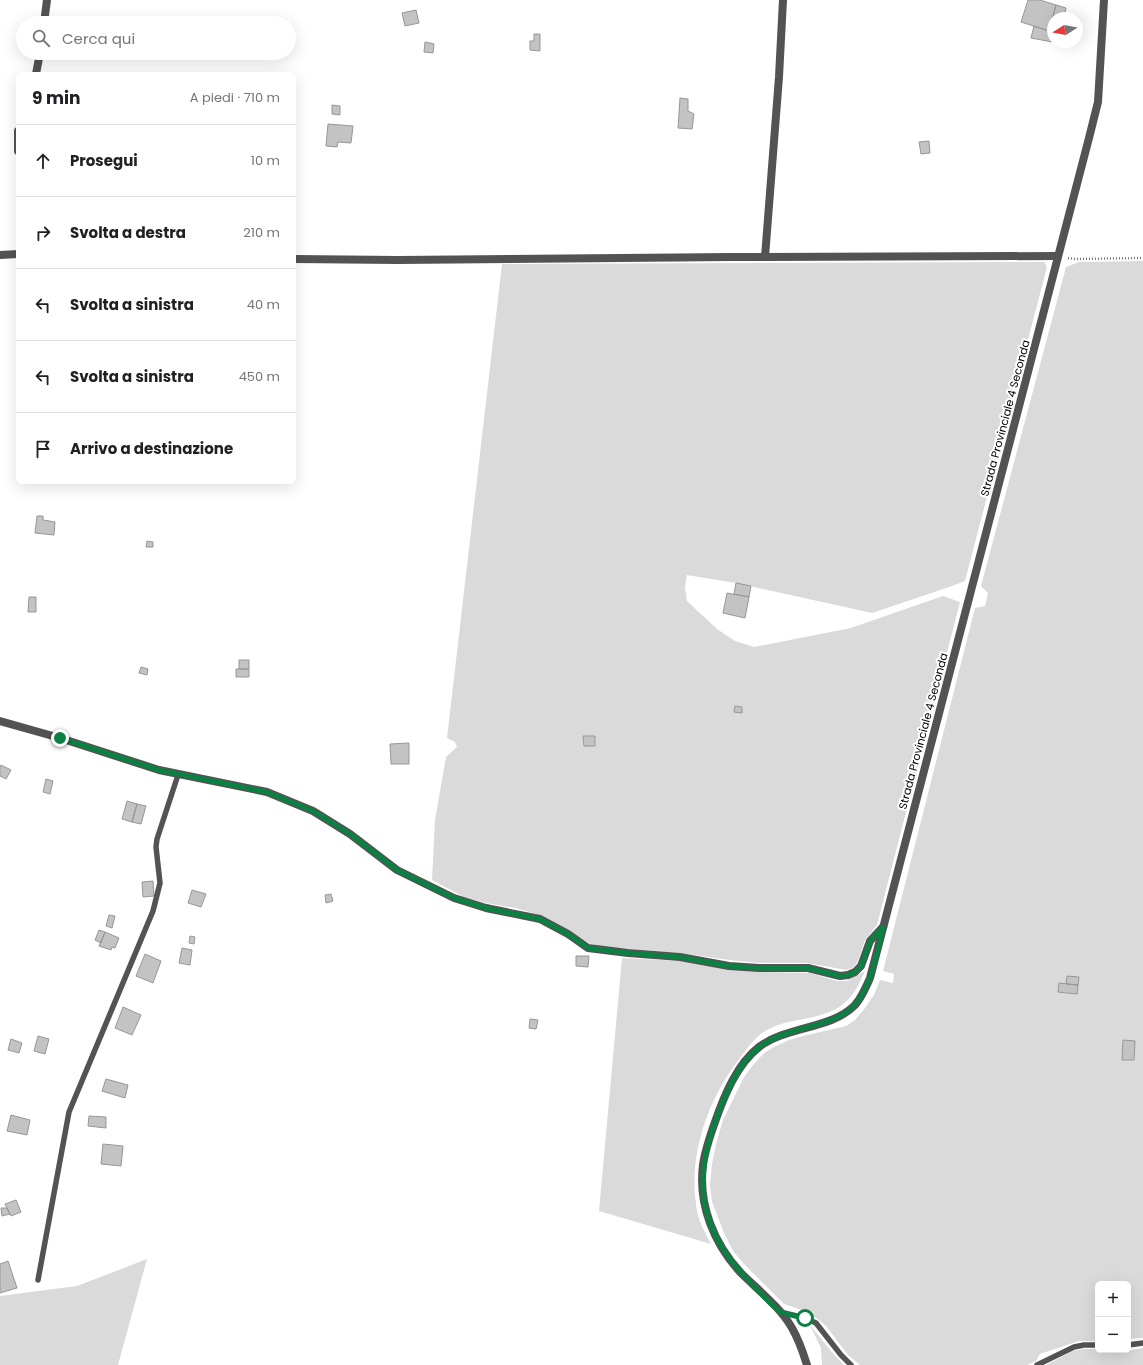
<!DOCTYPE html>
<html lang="it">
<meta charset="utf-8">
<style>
body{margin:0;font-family:Poppins,sans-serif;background:#f2f2f2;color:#202124}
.controls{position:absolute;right:12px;bottom:12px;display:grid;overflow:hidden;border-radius:6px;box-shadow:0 4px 16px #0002}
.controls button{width:36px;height:36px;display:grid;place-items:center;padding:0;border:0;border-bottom:1px solid #e0e0e0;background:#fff;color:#202124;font:20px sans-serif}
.compass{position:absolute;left:1047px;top:12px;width:36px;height:36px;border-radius:50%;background:#fff;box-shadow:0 4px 16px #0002;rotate:259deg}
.stop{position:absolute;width:12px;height:12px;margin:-9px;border:3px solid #0b8043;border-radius:50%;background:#fff}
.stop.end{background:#0b8043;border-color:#fff;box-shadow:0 1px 4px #0008}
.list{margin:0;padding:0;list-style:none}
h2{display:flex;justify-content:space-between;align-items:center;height:52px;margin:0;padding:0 16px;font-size:17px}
h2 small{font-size:13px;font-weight:400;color:#757577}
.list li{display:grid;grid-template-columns:26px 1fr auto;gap:12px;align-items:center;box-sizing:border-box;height:72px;padding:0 16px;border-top:1px solid #e0e0e0}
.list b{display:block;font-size:15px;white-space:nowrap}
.list em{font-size:13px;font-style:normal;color:#757577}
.icon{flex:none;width:22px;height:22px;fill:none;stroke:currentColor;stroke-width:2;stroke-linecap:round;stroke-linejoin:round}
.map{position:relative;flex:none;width:1143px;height:1365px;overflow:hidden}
.search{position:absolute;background:#fff;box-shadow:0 4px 16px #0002;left:16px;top:16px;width:280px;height:44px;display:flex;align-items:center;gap:10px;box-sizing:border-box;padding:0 14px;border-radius:22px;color:#757577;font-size:15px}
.panel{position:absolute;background:#fff;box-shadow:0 4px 16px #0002;left:16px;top:72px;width:280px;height:412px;border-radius:6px}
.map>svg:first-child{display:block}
</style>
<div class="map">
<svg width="1143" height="1365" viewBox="0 0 1143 1365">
<rect width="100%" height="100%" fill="#fff"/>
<path fill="#dadada" d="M1143,261V1338L1128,1339V1284H1098V1341H1079L1040,1354L1036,1361L1027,1365H860L848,1355L826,1326L810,1313L784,1304L744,1264L733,1251L724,1233L712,1202L710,1185L712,1164L716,1144L723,1120L744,1077L753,1065L764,1053L774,1047L789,1040L803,1036L846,1026L855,1020L865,1008L874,995L880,980L893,983L894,974L883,971L975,608L985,606L988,593L981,586L1066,267L1079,262Z
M1044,262L1047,267L965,581L952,586L872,613L736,583L687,575L685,587L687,601L717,629L735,641L754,647L851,628L943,596L960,602L877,925L865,940L857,963L852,968L846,970L807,963H759L729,960L680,953L606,947L591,944L540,915L515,908L486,903L464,897L432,880L435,820L446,757L457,747L455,742L447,738L502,264Z
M622,958L680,961L761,972L810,973L837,981H846L865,971C850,1007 836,1013 799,1020C788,1022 777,1024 767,1030C756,1036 748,1047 740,1058C710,1097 691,1146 695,1196C696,1201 696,1206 697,1211C699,1222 706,1234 711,1244L599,1211Z
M147,1259L118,1365H0V1296L77,1286Z
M810,1325L831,1351L844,1365H822L821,1348Z
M1143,1348V1365H1046L1073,1351L1084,1349H1093L1121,1352Z"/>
<path fill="#c3c3c3" stroke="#979797" d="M1028,0H1040L1056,5L1049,31L1021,22Z
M1056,5L1066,8L1064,18H1053V42H1059L1058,43L1031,38L1034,26L1049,31Z
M416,10L419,23L405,26L402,13Z
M534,34H540V51L530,50V41H534Z
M425,42L434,44L433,53L424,52Z
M680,98L688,99V111L694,114L692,129L678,128Z
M332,105L340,106V115L332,114Z
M328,124L353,126L351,143L338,142L337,147L326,146Z
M929,141L930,153L921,154L919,142Z
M37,516H43V520L55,522L54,535L35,533Z
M147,541L153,542V547H146Z
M736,583L751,586L749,597L734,594Z
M727,593L749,597L745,618L723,613Z
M29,597H36V612H28Z
M239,660H249V669H239Z
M141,667L148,669L147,675L139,673Z
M236,669H249V677H236Z
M735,706L742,707V713L734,712Z
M583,736H595V746H584Z
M409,743V764H391L390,744Z
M1,765L11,770L6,779L0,776V767Z
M46,779L53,781L50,794L43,792Z
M127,801L137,804L132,822L122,819Z
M137,804L146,806L141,824L132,822Z
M153,881L154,896L143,897L142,882Z
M192,890L206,894L201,907L188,903Z
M331,894L333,901L326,903L325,895Z
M109,915L115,916L112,928L106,926Z
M99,930L105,932L101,943L95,940Z
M105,932L119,938L115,948L112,947L111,950L99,946Z
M190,936L195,937L194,944L189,943Z
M182,948L192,950L190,965L179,963Z
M145,954L161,961L153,983L136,976Z
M576,956H589L588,967L576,966Z
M1067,976L1079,977L1078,985L1066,984Z
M1059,983L1078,985L1077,994L1058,992Z
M123,1007L141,1015L132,1035L115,1028Z
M530,1019L538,1020L536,1029L529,1028Z
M38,1036L49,1039L45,1054L34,1051Z
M11,1039L22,1043L19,1053L8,1050Z
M1123,1040L1135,1041L1134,1060H1122Z
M106,1079L128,1085L125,1098L102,1091Z
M11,1115L30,1120L27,1135L7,1131Z
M89,1116L106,1117V1128L88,1126Z
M103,1144L123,1146L121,1166L101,1164Z
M16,1200L21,1212L11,1216L5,1204Z
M1,1208H7L10,1214L2,1216Z
M8,1261L17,1288L0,1293V1264Z"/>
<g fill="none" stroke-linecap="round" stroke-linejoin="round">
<path stroke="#757575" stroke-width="2.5" stroke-dasharray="1 2" stroke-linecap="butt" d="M1068,258L1075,259L1143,258"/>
<path stroke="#535353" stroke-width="5.5" d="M38,1280L69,1112L153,911L160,883L156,847L157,839L178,775
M780,1312L805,1318L816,1323L841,1355L851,1365
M1128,1345L1143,1343
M1037,1365L1074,1347L1084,1345H1098"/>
<path stroke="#535353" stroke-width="8" d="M44,23L47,0
M36,74L40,53
M18,131V151
M0,255L18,254
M765,257L779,77L783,0
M294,259L398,260L732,257L1058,256
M0,721L60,738L159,770L267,792L313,811L350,834L397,870L454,898L486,908L540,919L568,934L588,948L628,953L680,957L729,966L759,968H808L840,976L848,975L855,972L861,966L870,941L883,927"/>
<path stroke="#535353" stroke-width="8" d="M807,1365C803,1352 799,1340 792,1328C780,1307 758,1290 741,1273C714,1244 698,1205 703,1165C705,1150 710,1136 715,1122C724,1096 737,1064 759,1047C787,1026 832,1029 855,1005C862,997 866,987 870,978L1089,138L1098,102L1104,0"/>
</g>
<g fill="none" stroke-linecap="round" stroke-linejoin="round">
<path stroke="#0b8043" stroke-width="5" d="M60,738L159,770L267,792L313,811L350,834L397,870L454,898L486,908L540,919L568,934L588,948L628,953L680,957L729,966L759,968H808L840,976L848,975L855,972L861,966L870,941L883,927C877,952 873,982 856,1003C836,1029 785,1025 758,1048C740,1062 730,1085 721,1106C692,1177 695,1227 751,1283C757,1289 774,1309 781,1312C789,1315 797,1316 805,1318"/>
</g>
<g text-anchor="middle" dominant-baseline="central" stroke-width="4" stroke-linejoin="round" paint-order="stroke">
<g font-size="11" fill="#000" stroke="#fff">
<text transform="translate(1005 418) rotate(-75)">Strada Provinciale 4 Seconda</text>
<text transform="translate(923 731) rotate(-75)">Strada Provinciale 4 Seconda</text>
</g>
</g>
</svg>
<div class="controls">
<button>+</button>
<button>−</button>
</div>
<svg class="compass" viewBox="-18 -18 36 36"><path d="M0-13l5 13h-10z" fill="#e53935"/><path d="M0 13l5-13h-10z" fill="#757577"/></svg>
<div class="stop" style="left:805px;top:1318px"></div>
<div class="stop end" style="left:60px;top:738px"></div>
<div class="search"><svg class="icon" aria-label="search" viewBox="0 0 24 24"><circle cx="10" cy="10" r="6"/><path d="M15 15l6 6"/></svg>Cerca qui</div>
<section class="panel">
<h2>9 min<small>A piedi · 710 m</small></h2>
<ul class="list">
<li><svg class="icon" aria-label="ahead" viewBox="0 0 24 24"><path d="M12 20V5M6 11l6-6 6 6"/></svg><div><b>Prosegui</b></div><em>10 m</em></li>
<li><svg class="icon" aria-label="right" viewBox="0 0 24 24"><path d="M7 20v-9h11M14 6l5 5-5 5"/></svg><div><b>Svolta a destra</b></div><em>210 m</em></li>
<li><svg class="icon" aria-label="left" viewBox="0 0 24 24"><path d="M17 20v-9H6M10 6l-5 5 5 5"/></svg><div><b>Svolta a sinistra</b></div><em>40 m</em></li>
<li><svg class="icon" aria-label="left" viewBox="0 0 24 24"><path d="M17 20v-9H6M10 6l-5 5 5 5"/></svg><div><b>Svolta a sinistra</b></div><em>450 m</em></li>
<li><svg class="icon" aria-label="arrive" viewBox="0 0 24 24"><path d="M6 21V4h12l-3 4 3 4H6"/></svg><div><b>Arrivo a destinazione</b></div></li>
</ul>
</section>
</div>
